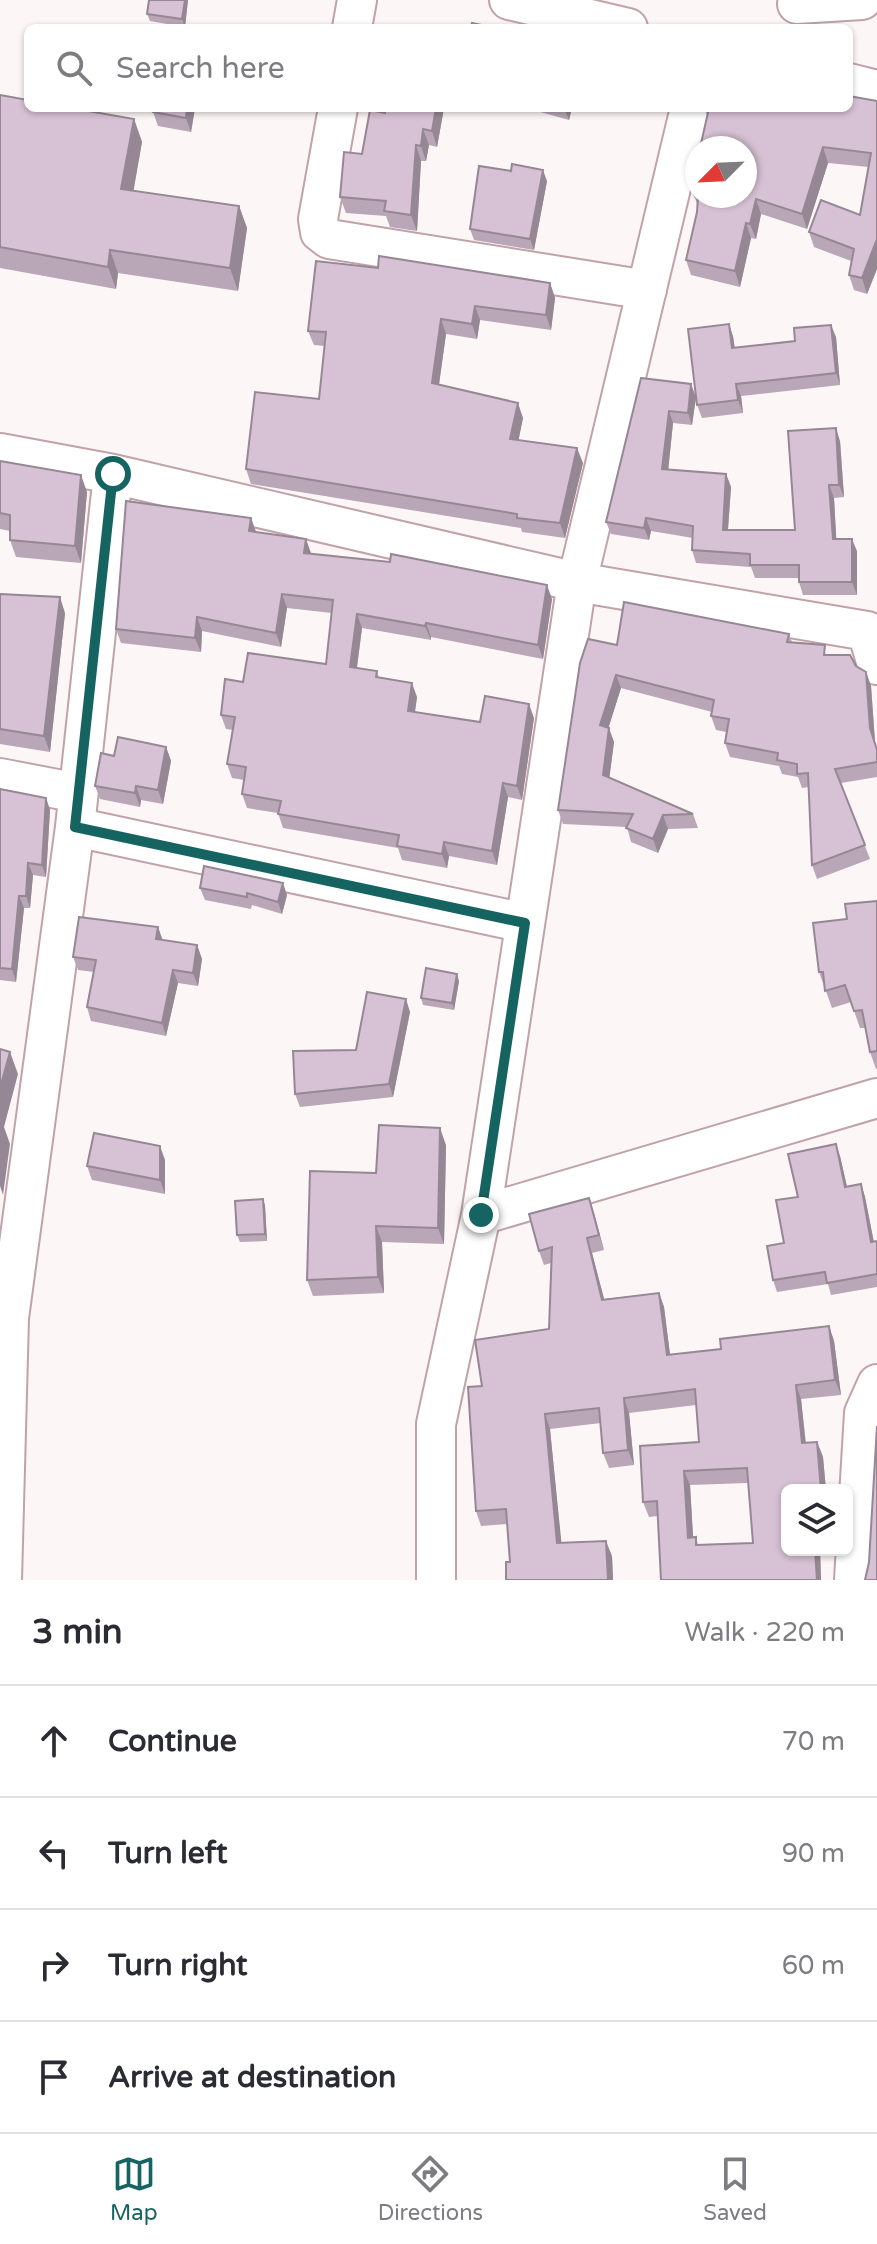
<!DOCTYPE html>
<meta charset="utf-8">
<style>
body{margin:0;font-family:"Varela Round",sans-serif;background:#f7f7f7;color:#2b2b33}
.controls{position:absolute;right:24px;bottom:24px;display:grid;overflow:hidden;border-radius:12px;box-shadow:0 2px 6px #0004}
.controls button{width:72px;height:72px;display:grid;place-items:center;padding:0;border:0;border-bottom:2px solid #e1e1e2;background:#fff;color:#2b2b33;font:40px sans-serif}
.compass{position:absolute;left:685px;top:136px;width:72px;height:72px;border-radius:50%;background:#fff;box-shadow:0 2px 6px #0004;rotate:246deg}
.stop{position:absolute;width:24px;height:24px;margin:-18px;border:6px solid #166462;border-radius:50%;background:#fff}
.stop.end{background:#166462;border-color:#fff;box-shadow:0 2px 8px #0008}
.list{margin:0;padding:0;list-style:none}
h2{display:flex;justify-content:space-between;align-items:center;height:104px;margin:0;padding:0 32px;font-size:34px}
h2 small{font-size:26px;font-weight:400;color:#7c7c81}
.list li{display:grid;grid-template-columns:52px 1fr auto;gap:24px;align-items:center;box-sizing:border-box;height:112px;padding:0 32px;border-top:2px solid #e1e1e2}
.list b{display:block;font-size:30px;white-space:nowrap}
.list em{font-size:26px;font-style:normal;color:#7c7c81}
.icon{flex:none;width:44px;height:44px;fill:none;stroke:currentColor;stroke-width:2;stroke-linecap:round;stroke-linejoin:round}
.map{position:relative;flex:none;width:877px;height:1580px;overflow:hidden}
.search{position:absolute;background:#fff;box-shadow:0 2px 6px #0004;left:24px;right:24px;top:24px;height:88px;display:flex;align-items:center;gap:20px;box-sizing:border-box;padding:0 28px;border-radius:12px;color:#7c7c81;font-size:30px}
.sheet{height:552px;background:#fff}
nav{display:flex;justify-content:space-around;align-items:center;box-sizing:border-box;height:112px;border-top:2px solid #e1e1e2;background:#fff;font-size:22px;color:#7c7c81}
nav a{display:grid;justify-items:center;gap:4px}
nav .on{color:#166462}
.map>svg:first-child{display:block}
</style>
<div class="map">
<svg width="877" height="1580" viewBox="0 0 877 1580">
<rect width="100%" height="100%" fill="#fdf6f7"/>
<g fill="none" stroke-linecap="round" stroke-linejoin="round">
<g stroke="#c0a3a9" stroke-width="42">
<path id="minor" d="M509,0L628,28
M797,4L862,0
M352,28L357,0
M849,83L877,90
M338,108L318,219L320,232L329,239L647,290
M0,453L113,474L577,582L867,631L877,665
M0,778L78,793
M75,827L525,923
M481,1215L877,1098
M2,1580L9,1318L75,827L113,474
M436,1580V1424L481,1215L577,582L690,108
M854,1580L864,1413L877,1384"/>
</g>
<use href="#minor" stroke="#fff" stroke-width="38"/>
</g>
<path fill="#b9a6b6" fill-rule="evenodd" d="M188,0L185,27L150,21L147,14Z
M0,95L134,119L142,142L133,191L239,206L247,228L238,291L118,273L116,289L0,268Z
M877,101V269L867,294L854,290L849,275L851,261L814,247L809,232L860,215L869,167L828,163L807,229L761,214L756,239L751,238L740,287L691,275L686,260L697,212L698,205L691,190L697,162V196H745L704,108H849Z
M154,108H195L191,132L158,126L153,112Z
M385,108H444L437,147L429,145L426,161H421L417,231L390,227L386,216L346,213L340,197L385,113Z
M526,108H572L569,120Z
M511,171L547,181L534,250L474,240L470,229Z
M378,268L550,283L555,298L551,330L480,320L477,339L446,334L439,385L523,418L518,440L583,463L565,538L522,532L521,528L251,484L246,469L319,399L325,346L314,345L308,331Z
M733,336L735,348L836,337L840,385L741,396L743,413L702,418L697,405Z
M641,378L696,397L692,425L673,423L668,470L726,474L731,487L728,530H795L840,441L844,497L834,498L836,539L857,551V595H803L799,582V578H755L751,567L696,563L692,550L693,538L651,531L649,540L611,534L606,522Z
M0,461L87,492L81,563L16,557L10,540V531L0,529Z
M251,518L256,532L311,554L552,599L543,659L431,637V640L362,628L357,668L377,671L379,678L417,697L415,712L480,722L534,718L522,800L508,797L497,865L449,856L447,868L402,860L398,848L283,828L278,813L247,808L242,794L244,780L232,778L227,764L233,730L226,729L221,715L243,682L326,664L332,613L287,608L281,647L202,631L201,652L121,643L116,629Z
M0,594L65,613L50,752L0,744Z
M789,634L792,642L829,655L856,666L866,672L871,686L875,742L877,748V777L841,783L870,859L817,879L812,865L809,787L802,788L798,777L782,774L779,766L730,757L725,743L726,732L716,730L711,716L712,712L621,688L608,728L614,742L609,778L693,814L698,828L668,829L658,853L631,842L627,827L563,824L558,810L617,645Z
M166,747L171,761L163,804L141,800L140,807L100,799L95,786L114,756Z
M0,789L46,798L50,810L46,877L33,875L30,908H24L16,982L0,980Z
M200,888L287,895L282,914L252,905L251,909L205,900Z
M877,901V1069H876L870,1052L865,1028H860L851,1002L832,1008L819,972L847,919Z
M158,927L162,940L197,945L202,959L198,986L178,983L166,1036L91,1021L87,1007L94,972L78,970L73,957Z
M459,981L454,1010L423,1005L421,998Z
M410,1012L393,1097L300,1107L295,1094Z
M446,1145L444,1244L382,1242L384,1293L313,1296L307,1280L376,1173Z
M840,1156L847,1187L861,1184L865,1197L874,1242L877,1241V1287L831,1295L828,1284L777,1292L773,1280L798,1197Z
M165,1160V1194L92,1180L87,1166Z
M589,1198L604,1250L592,1253L604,1299L659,1293L664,1307L670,1355L721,1349L829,1326L834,1341L841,1395L801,1399L806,1443L817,1442L823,1457L826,1490H787V1550H820L821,1580H661L658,1516L649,1517L643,1502L699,1442L696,1405L629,1413L634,1465L609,1468L603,1453L601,1423L550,1429L561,1543L612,1556L613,1580H506L510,1562L507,1524L481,1526L476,1511L482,1386L549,1329L551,1263L544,1265L539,1251ZM748,1483L753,1543L698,1545L696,1537H693L690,1485Z
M263,1199L265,1206L267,1241L240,1242L237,1235Z"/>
<path fill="#968794" d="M185,0H188L185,27L182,19Z
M187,108H195L191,132L186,118Z
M436,108H444L437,147L432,131Z
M564,108H572L569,120Z
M134,119L142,142L130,211L121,189Z
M423,129L429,145L426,161L421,146Z
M416,145L421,161L417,231L411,215Z
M823,147L828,163L807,229L802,214Z
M543,170L547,181L534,250L530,239Z
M756,199L761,214L756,239L750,224Z
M239,206L247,228L238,291L230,268Z
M746,223L751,238L740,287L735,271Z
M877,239V269L867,294L862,278Z
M110,250L118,273L116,289L108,267Z
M550,283L555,298L551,330L546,315Z
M475,306L480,320L477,339L472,324Z
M441,319L446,334L437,398L432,383Z
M729,324L733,336L736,360L732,348Z
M831,325L836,337L840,385L836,373Z
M691,384L696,397L692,425L688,413Z
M736,384L741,396L743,413L738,400Z
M518,403L523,418L516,453L510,439Z
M669,411L673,423L667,482L662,469Z
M836,428L840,441L844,497L839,485Z
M577,448L583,463L565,538L560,523Z
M726,474L731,487L727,542L723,530Z
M81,475L87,492L81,563L75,546Z
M829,485L834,498L837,551L833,539Z
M251,518L256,532L249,531Z
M646,518L651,531L649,540L644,528Z
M306,539L311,553L310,567L304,553Z
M852,539L857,551V595L852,582Z
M547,585L552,599L543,659L538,645Z
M282,594L287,608L281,647L276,633Z
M60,597L65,613L50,752L44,736Z
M357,614L362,628L355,681L350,667Z
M197,617L202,631L201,652L195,638Z
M426,623L431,637V640L425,626Z
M866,672L871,686L875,742L870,728Z
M616,675L621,688L605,739L600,725Z
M412,683L417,697L413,725L408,711Z
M529,704L534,718L522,800L517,786Z
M609,728L614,742L608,789L603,775Z
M166,747L171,761L163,804L158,790Z
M503,783L508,797L497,865L492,851Z
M136,786L141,800L140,807L135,793Z
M46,798L50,810L46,877L42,865Z
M663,815L668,829L658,853L653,839Z
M444,842L449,856L447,868L442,854Z
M28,863L33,875L30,908L26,896Z
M283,883L287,895L282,914L278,902Z
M19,896L24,908L16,982L12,969Z
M158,927L163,941L156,939Z
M197,945L202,959L198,986L193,973Z
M173,970L178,983L166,1036L162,1023Z
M457,974L459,981L454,1010L452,1003Z
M406,999L410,1012L393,1097L389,1084Z
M10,1052L18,1074L4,1127L10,1144L3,1195L0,1186V1088Z
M440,1128L446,1145L444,1244L438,1228Z
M836,1144L840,1156L850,1200L845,1187Z
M160,1146L165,1160V1194L160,1180Z
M861,1184L865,1197L876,1254L871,1242Z
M589,1198L594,1213L604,1250L599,1235Z
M263,1199L265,1206L267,1241L265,1234Z
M376,1226L382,1242L384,1293L378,1277Z
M587,1238L592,1253L608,1314L602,1300Z
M659,1293L664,1307L672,1370L667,1355Z
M829,1326L834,1341L841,1395L835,1380Z
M796,1385L801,1399L807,1458L802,1443Z
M624,1398L629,1413L634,1465L628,1450Z
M545,1414L550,1429L563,1558L557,1543Z
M817,1442L823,1457L826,1490H821Z
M684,1471L690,1485L694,1552L688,1538Z
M606,1541L612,1556L613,1580H608Z
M815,1550H820L821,1580H817Z"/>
<path fill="#d7c1d4" stroke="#968794" stroke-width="2" fill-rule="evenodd" d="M149,0H185L182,19L147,14Z
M472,23L496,28H471Z
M0,95L28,100V108H71L134,119L121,189L239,206L230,268L110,250L108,267L0,247Z
M849,96L877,101V239L862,278L849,275L854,249L809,232L821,200L860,215L871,153L823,147L802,214L756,199L750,224L746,223L735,271L686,260L697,212L698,196H745V148H700L709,108H707H849Z
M154,108H187L186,118L153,112Z
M385,108H436L432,131L423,129L421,146L416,145L411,215L384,211L386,201L340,197L344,152L362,154L370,110L385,113Z
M697,162V191L691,190Z
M512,164L543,170L530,239L470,229L479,166L511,171Z
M379,256L550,283L546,315L475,306L472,324L441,319L432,383L518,403L510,439L577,448L560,523L517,518V514L246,469L255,392L319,399L326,332L308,331L316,261L378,268Z
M729,324L732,348L795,341L794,328L831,325L836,373L736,384L738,400L697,405L688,329Z
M641,378L691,384L688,413L669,411L662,469L726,474L723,530H795L788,431L836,428L839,485H829L833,539H852V582H799V565H750V554L692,550L693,526L646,518L644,528L606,522Z
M0,461L81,475L75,546L10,540V515L0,513Z
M126,501L251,518L249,531L306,539L304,553L390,562L391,554L547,585L538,645L426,623L425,626L357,614L350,667L377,671L376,677L412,683L408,711L480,722L485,696L529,704L517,786L503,783L492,851L444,842L442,854L397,846L399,835L278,814L281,801L242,794L246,767L227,764L235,717L221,715L225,679L243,682L248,653L326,664L333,600L282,594L276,633L197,617L195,638L116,629Z
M0,594L60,597L44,736L0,729Z
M624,602L789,634L787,642L825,645L824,655H850L856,666L866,672L870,728L877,750V762L835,769L865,845L812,865L808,773L797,774V764L777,760L778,753L725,743L729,719L711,716L714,700L616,675L600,725L609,728L603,775L693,814L663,815L653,839L626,828L633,814L558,810L580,663L588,639L617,645Z
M118,737L166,747L158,790L136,786L135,793L95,786L101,753L114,756Z
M0,789L46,798L42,865L28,863L26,896H19L12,969L0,968Z
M204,866L283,883L278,902L247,893V897L200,888Z
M877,901V1051L870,1052L862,1010L854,1011L845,985L825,991L823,972H819L813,923L847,919L845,904Z
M79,917L158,927L156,939L197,945L193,973L173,970L162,1023L87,1007L96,960L73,957Z
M426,968L457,974L452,1003L421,998Z
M367,992L406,999L389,1084L295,1094L293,1051L356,1050Z
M0,1049L10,1052L0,1088Z
M379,1125L440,1128L438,1228L376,1226L378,1277L307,1280L310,1171L376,1173Z
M94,1133L160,1146V1180L87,1166Z
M836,1144L845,1187L861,1184L871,1242L877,1241V1274L827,1283L825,1272L773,1280L767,1246L784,1243L776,1200L798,1197L788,1154Z
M589,1198L599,1235L587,1238L602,1300L659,1293L667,1355L721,1349L720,1339L829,1326L835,1380L796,1385L802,1443L817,1442L821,1490H787V1550H815L817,1580H661L657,1501L643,1502L640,1446L699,1442L695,1389L624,1398L628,1450L603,1453L599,1408L545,1414L557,1543L606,1541L608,1580H506V1562H510L506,1509L476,1511L468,1387L482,1386L475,1340L549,1329L552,1247L539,1251L529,1214ZM747,1468L753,1543L696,1545V1537L688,1538L684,1471Z
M263,1199L265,1234L237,1235L235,1201Z
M877,1426V1580H865L869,1562Z"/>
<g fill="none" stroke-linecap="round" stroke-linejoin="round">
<path stroke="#166462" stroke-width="10" d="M113,474L75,827L525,923L481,1215"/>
</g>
</svg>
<div class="controls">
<button><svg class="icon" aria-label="layers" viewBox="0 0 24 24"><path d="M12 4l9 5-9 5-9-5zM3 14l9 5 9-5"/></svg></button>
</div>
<svg class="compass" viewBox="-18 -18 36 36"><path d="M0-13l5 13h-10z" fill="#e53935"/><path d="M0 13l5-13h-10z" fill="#7c7c81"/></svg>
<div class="stop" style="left:113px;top:474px"></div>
<div class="stop end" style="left:481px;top:1215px"></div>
<div class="search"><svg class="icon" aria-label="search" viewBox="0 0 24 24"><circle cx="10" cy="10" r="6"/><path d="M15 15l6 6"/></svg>Search here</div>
</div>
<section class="sheet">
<h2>3 min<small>Walk · 220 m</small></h2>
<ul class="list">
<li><svg class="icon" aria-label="ahead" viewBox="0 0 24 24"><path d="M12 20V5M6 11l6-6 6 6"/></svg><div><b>Continue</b></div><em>70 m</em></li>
<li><svg class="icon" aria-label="left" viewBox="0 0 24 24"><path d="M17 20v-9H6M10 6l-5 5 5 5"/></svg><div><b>Turn left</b></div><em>90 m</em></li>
<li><svg class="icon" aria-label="right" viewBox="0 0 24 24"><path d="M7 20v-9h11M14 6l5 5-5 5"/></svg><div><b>Turn right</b></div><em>60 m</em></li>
<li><svg class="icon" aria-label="arrive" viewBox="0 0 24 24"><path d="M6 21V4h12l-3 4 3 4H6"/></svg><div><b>Arrive at destination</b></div></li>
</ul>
</section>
<nav>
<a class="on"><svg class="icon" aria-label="map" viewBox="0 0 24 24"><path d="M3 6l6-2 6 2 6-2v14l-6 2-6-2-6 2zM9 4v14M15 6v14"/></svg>Map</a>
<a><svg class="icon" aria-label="directions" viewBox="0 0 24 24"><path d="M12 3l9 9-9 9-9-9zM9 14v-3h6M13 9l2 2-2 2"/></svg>Directions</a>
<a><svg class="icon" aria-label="saved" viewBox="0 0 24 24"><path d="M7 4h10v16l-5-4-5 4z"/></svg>Saved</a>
</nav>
